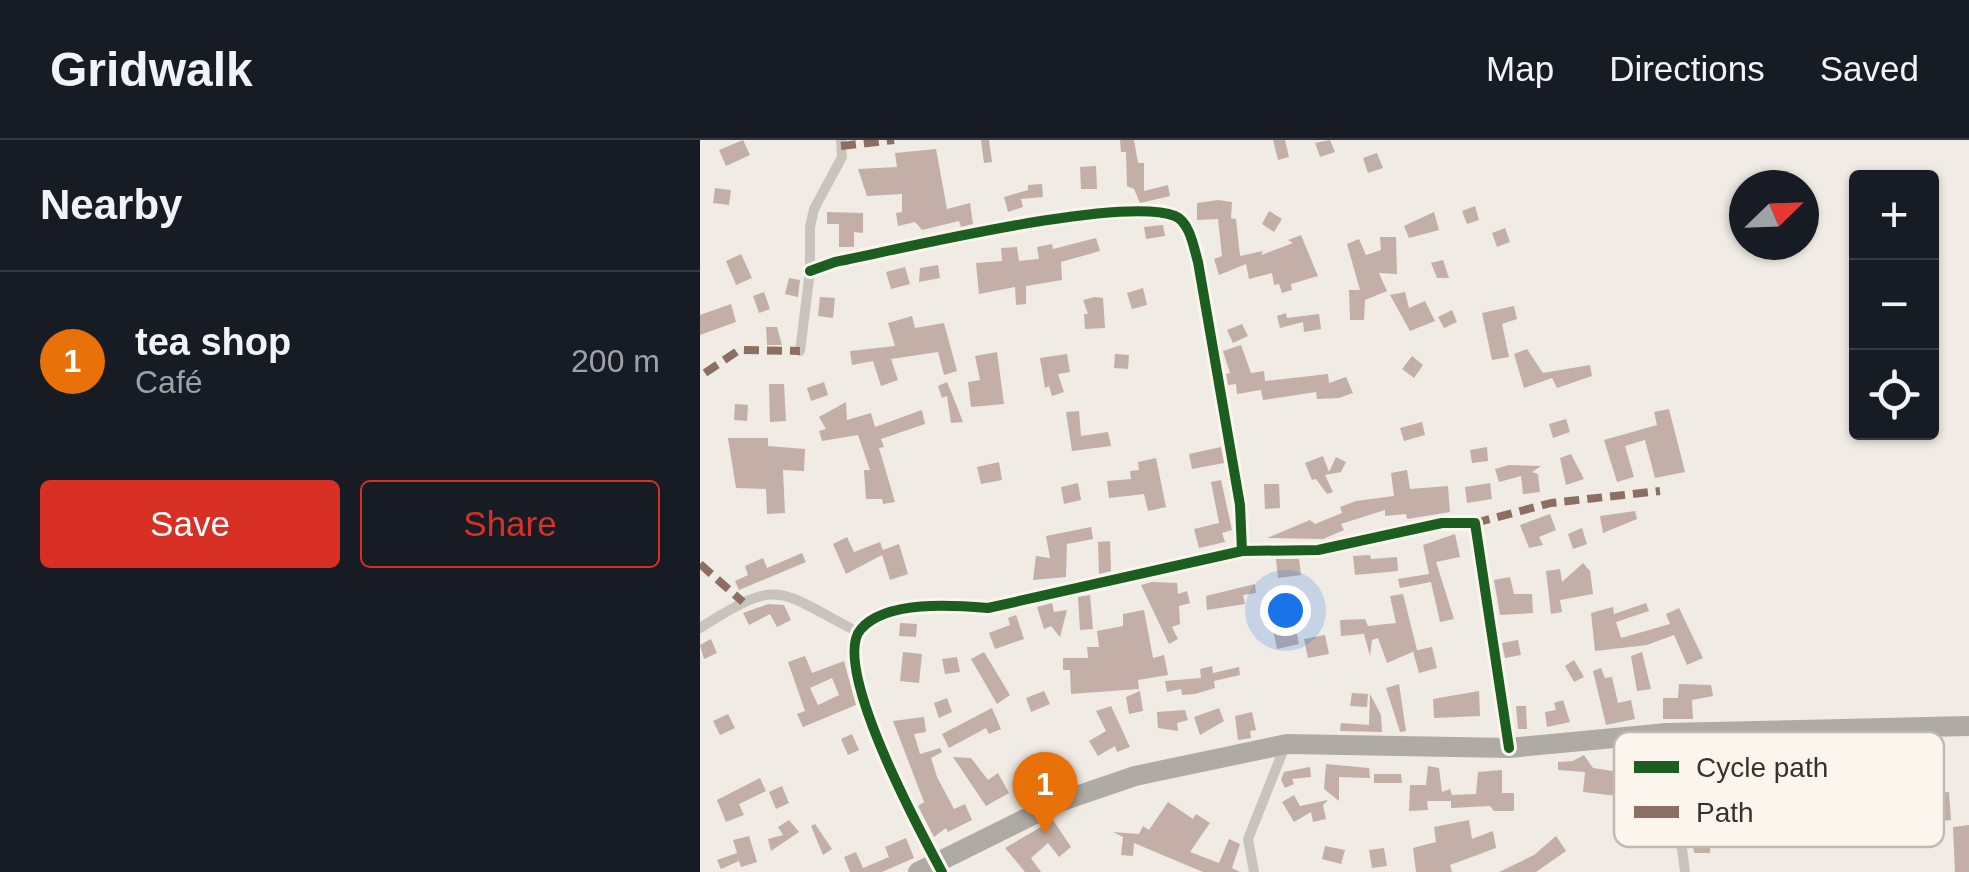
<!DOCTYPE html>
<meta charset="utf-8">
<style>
body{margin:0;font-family:Helvetica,sans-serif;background:#242831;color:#f1f3f6}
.controls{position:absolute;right:30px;top:30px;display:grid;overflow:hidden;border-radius:10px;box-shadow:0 2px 8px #0004}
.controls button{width:90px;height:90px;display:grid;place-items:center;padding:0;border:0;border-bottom:2px solid #363941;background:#171b24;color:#f1f3f6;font:50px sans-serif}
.compass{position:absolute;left:1029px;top:30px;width:90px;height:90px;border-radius:50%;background:#171b24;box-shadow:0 2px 8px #0004;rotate:67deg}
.you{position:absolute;left:585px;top:470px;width:35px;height:35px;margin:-25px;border:8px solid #fff;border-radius:50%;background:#1a73e8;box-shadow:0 0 0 15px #1a73e833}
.badge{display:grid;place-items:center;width:65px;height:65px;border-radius:50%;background:#d93025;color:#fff;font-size:32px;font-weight:700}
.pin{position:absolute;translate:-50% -82px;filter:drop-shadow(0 2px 5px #0008)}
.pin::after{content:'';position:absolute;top:52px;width:35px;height:30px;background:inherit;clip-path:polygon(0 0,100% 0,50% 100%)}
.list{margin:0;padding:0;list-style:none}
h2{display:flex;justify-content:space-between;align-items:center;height:130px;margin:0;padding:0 40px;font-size:42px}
h2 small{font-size:32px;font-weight:400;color:#9ea1a6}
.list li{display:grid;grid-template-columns:65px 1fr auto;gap:30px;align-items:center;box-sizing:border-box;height:180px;padding:0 40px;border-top:2px solid #363941}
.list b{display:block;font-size:38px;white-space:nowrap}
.list p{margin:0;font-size:32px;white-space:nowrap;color:#9ea1a6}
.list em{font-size:32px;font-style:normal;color:#9ea1a6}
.actions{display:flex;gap:20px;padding:30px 40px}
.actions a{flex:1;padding:22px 0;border:2px solid #d93025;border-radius:10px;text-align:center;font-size:35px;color:#d93025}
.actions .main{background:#d93025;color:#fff}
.icon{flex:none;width:55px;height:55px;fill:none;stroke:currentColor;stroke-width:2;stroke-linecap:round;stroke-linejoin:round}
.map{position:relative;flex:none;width:1269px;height:732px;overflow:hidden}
header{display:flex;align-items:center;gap:60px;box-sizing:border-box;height:140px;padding:0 50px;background:#171b24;border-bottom:2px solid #363941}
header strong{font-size:48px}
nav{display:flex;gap:55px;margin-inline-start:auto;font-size:35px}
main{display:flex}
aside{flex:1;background:#171b24}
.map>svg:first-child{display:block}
</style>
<header>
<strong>Gridwalk</strong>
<nav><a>Map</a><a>Directions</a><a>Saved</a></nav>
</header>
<main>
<aside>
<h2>Nearby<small></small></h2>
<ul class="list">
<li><span class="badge" style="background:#e8710a">1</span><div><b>tea shop</b><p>Café</p></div><em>200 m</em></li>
</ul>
<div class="actions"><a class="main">Save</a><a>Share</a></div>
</aside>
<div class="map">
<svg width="1269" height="732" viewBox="0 0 1269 732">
<rect width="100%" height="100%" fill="#f0ebe5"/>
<path fill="#c3afa7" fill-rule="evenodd" d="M43,0L50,15L26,26L19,10Z
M281,0H289L292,22L284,23Z
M420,0H434L438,23H444V51L468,45L470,56L440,63L434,49L427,46L426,12H421Z
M573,0H585L589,17L578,20Z
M630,0L635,12L620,17L615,3Z
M236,9L247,69L270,63L273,84L261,87L259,81L222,90L215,82L198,86L196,73L202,72V54L167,56L158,29L197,27L195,13Z
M677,13L683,28L668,33L663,18Z
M396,26L397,49H381L380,27Z
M342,44L343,57L321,59L323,67L308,72L304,57L328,50V45Z
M15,48L31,50L29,65L13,63Z
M518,60L532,62L531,78L536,79L540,116L563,111L561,115L593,103L588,100L601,95L618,136L591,144L592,150L582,153L579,144L574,145L572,133L549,139L546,124L519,135L514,119L522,116L518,79L497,80V63Z
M775,66L779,80L767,84L762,71Z
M569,71L582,79L574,92L562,84Z
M127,72L163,73V93L154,92V107H139V84H127Z
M734,72L739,90L709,98L704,86Z
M463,85L465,96L446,99L444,87Z
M805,88L810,102L797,107L792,93Z
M680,97H696L697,134L679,133L687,151L665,160L664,180H650L649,150H660L647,104L659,99L666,115L681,110Z
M396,98L400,111L361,122L362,140L326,146V164L316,165L315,147L279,154L276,123L302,121L301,108L317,107L319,121L339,119L337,107L352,104L353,109Z
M41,114L52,138L36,145L26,121Z
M743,120L749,138H737L731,123Z
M238,125L240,138L219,142L220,128Z
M205,127L210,144L191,149L186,132Z
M89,138L100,140L98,157L85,154Z
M443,148L447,165L432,169L427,153Z
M64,152L70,169L59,173L53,156Z
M705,152L709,168L725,161L735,181L710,191L690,155Z
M120,157L135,158L133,178L118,176Z
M395,157L403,158L405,188L385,189L384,174H388L383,160Z
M31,164L36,182L0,195V175Z
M814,166L817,179L802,184L809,217L792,220L782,173Z
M752,170L757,182L744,188L738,177Z
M586,173L587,178L619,174L621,189L604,192L603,182L580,188L577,176Z
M212,176L215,188L244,183L257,231L244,235L238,212L191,219L198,240L181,246L173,221L152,225L150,211L195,206L188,183Z
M542,184L548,196L533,203L527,190Z
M66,187H77L82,205H67Z
M541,205L551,233L564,231L565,241L628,234L629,243L646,237L653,253L639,258L617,259L616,252L563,260L561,250L537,254L536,244L528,245L526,234L530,233L523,211Z
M827,209L843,233L890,225L892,236L857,248L852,238L824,248L814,214Z
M297,212L304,264L271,267L268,242L280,240L275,216Z
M367,214L370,232L358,234L364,252L352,256L349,246L345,248L340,218Z
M415,214L429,215L428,229L414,228Z
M712,216L723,225L714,238L702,229Z
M124,242L128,255L111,261L107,248Z
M247,242L252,254L263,282L251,283L247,256L242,258L238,246Z
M69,244H84L86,281L70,282Z
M146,262L147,280L171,273L175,287L222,270L225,284L181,299L184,307L179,308L195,362L183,364L182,359H166L164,330H170L158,295L122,301L119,291L126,289L119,277Z
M35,264L48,265L47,281L34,280Z
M969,269L985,332L955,338L945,300L925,306L934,337L917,342L904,300L957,285L954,272Z
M379,271L381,296L408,292L411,306L372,311L366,272Z
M866,279L870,292L853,298L849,284Z
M722,282L725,295L704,301L700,288Z
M28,298H68V306L105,309L104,331L83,330L85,373L67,374L66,349L36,348Z
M521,307L524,323L492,329L489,314Z
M787,307L788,321L772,323L770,310Z
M871,314L884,339L866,345L860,318Z
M623,316L629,332L636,317L646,322L641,332L625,335L633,352L627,354L616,339L612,340L605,323Z
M456,318L466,367L448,371L444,354L409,358L407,341L431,339L430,331L439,330L438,322Z
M299,322L302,340L281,344L277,327Z
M809,325L841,326L832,332L838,334L840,352L823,354L821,336L799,342L795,329Z
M707,330L710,349L748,346L750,372L707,379L706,374L685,376V370L641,384L644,390L623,399L567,398L610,380L615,384L642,373L640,367L656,361L694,356L691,333Z
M521,340L532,390L522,393L525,402L499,408L494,389L519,383L511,342Z
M378,343L381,360L364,364L361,347Z
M790,343L792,359L767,363L765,347Z
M564,344H579L580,368L565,369Z
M935,371L937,379L903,393L900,376Z
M850,374L856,390L839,397L843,405L829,408L820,385Z
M391,387L393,399L367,404L366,437L333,440L336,416L350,418L346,396Z
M882,388L887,404L873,409L868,394Z
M755,394L760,417L736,422L754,479L740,482L731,442L700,448L698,439L729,434L723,405Z
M147,397L154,412L180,402L183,410L199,404L208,434L190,440L182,415L146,434L133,404Z
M410,401L411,431L399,434L398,402Z
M102,413L106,422L39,450L35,441L48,435L45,426L63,418L67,428Z
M670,415L671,419L697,417L698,431L655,435L653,416Z
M576,419H599L601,435L578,438Z
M883,423L890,431L893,454L860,460L862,472L851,474L846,431L860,429L862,442Z
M810,437L814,454H832L833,473L800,475L794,440Z
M452,442L477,443L478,454L487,451L490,463L479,466L480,484L472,487L478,499L469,504L441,445Z
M555,444L556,453L543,455L545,464L507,470L506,456Z
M703,454L717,510L687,523L678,498L672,500L670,516L664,494L641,496L640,480L665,479L668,486L696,483L690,456Z
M390,455L393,489L380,490L378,457Z
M352,463L354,472L367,470L360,497L351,486L344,489L337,467Z
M946,463L949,471L916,482L921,498L970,484L966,474L979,468L1003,518L987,525L974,495L947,505L895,511L891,473L913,467L914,474Z
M68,464L84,465L91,480L77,487L70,474L49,485L43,473Z
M444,470L453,518L464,515L468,535L438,540L439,549L371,554L370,530H363V518H388L387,507H399L397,491L423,486V474Z
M316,475L324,499L295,509L289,493L310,485L308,478Z
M200,483L217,484L216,497L199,496Z
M595,486L599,504L577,509L573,490Z
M625,495L629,514L608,518L604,499Z
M11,499L17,513L4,519L0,505Z
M818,500L821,515L805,518L802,503Z
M732,507L737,528L719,533L713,511Z
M203,512L222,514L219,543L200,541Z
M284,512L310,555L297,564L271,519Z
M942,512L951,549L937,551L931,516Z
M105,516L112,533L144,521L156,565L103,587L97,574L105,571L88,522ZM132,538L139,555L118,565L110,548Z
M257,517L260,532L245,534L242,519Z
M874,520L884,537L874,542L865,526Z
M512,526L513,533L539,527L540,535L514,541L515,548L495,554L482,555L481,549L467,552L465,541L501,538L500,529Z
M901,528L905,538L912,537L918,563L931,560L935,579L906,585L893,531Z
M699,544L706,591L700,592L686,548Z
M979,544L1011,545L1013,556L992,560L993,579H963V558H978Z
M344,551L350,564L331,572L326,558Z
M440,551L443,571L429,574L426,557Z
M779,551L780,576L734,578L733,559Z
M652,553L668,554L667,567L650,566Z
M670,554L681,575L682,592L640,591L641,583L669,585Z
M247,558L252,572L239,578L234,563Z
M863,560L870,582L847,587L845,572L856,570L854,563Z
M411,566L430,607L417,612L415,606L398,616L389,601L406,591L396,571Z
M816,566H826L827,589H818Z
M292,568L301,589L289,594L286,588L249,608L242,594Z
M519,568L524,581L500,595L494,577Z
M485,570L488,580L477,583L478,591L458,588L457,572Z
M552,572L556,590L550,591L551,598L538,600L535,576Z
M28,574L35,588L20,595L13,581Z
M224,577L226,592L214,594L220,614L240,608L242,612L231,618L237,637L254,669L265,664L272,680L248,692L246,688L234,697L218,666L224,662L193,581Z
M152,594L159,610L148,615L141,599Z
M884,615L893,628L926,633V657L883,652L885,632L858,630V622L873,621Z
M253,617L271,618L288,640L298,633L309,653L286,666Z
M626,624L669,628L670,638L639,637V661L624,649Z
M728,626L739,628L742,652L750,649L752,655L776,654L778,632L802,630V653H814V671H794L790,666L751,668V661H727L728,670L709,671L710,645H726Z
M610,627L611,637L592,639L594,644L585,648L581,640L584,632Z
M674,634H701L702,643H674Z
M60,638L66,651L39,664L44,675L26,682L17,660Z
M82,646L89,663L76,669L69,652Z
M1249,652L1251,680L1241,681L1240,667L1228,663L1231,654Z
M594,655L600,666L628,660L623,665L626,679L613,682L611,672L594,682L582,662Z
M468,662L493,679L496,674L510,683L490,712L519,723L529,699L540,704L532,728L540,732H503L434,703L433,716L421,715L423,697L413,692L439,694L443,686L449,690Z
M89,680L99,692L71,711L68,699L83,695L78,687Z
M353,680L371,707L359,717L348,703L331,718L341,732H325L305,708Z
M769,680L772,699L793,691L796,708L750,725L752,732H716L713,708L736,702L734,687Z
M115,684L132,709L123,715L111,686Z
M1269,685V732H1255L1253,687Z
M1001,687L1004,696H1010V713H994L991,691Z
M49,696L57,722L41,727L39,721L21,729L17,720L37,713L33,700Z
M856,696L866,711L836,732H799L834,715Z
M206,698L214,718L182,732H150L144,717L156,712L163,728L189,717L185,707Z
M625,706L645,710L641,724L622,719Z
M684,708L687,726L672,728L669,710Z"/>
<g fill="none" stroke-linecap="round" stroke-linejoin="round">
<path stroke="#c9c3be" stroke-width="10" d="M110,131L135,122C201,109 422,55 475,76C490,82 494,109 498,122L540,365L542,411L618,410L742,383H775L809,608
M100,211L110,131V87L114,69L142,17L141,0
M0,488C81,436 76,450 158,492
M967,593L985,732
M242,732C221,693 129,524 161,489C186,460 253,465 288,468L542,411
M554,732L548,699L585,606"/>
<path stroke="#afaaa4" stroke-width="20" d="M218,732L359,662L435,636L587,604L809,608L967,593L1269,586"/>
<path stroke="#8d6e63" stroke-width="8" stroke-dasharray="15 8" stroke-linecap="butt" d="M141,6L194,0
M5,233L39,210L100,211
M775,383L851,363L960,351
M0,424L43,462"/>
<g stroke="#fbf5ee" stroke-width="16">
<path id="cycleway" d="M110,131L135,122C201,109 422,55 475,76C490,82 494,109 498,122L540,365L542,411L618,410L742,383H775L809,608
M242,732C221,693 129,524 161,489C186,460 253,465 288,468L542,411"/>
</g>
<use href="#cycleway" stroke="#1b5e20" stroke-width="10"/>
</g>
<rect x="914" y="592" width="330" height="115" rx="15" fill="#fbf5ee" stroke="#c1bab4" stroke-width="2.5"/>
<rect x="934" y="621" width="45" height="12" fill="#1b5e20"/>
<rect x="934" y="666" width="45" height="12" fill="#8d6e63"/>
<g font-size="28" fill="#3b302b">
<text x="996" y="637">Cycle path</text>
<text x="996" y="682">Path</text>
</g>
</svg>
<div class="controls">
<button>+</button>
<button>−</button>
<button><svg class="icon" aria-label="locate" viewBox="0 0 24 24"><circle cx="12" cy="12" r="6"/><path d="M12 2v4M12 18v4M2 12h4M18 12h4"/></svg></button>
</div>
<svg class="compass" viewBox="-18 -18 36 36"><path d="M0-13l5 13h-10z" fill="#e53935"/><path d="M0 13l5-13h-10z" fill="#9ea1a6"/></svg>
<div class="you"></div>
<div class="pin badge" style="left:345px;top:694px;background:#e8710a">1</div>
</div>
</main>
